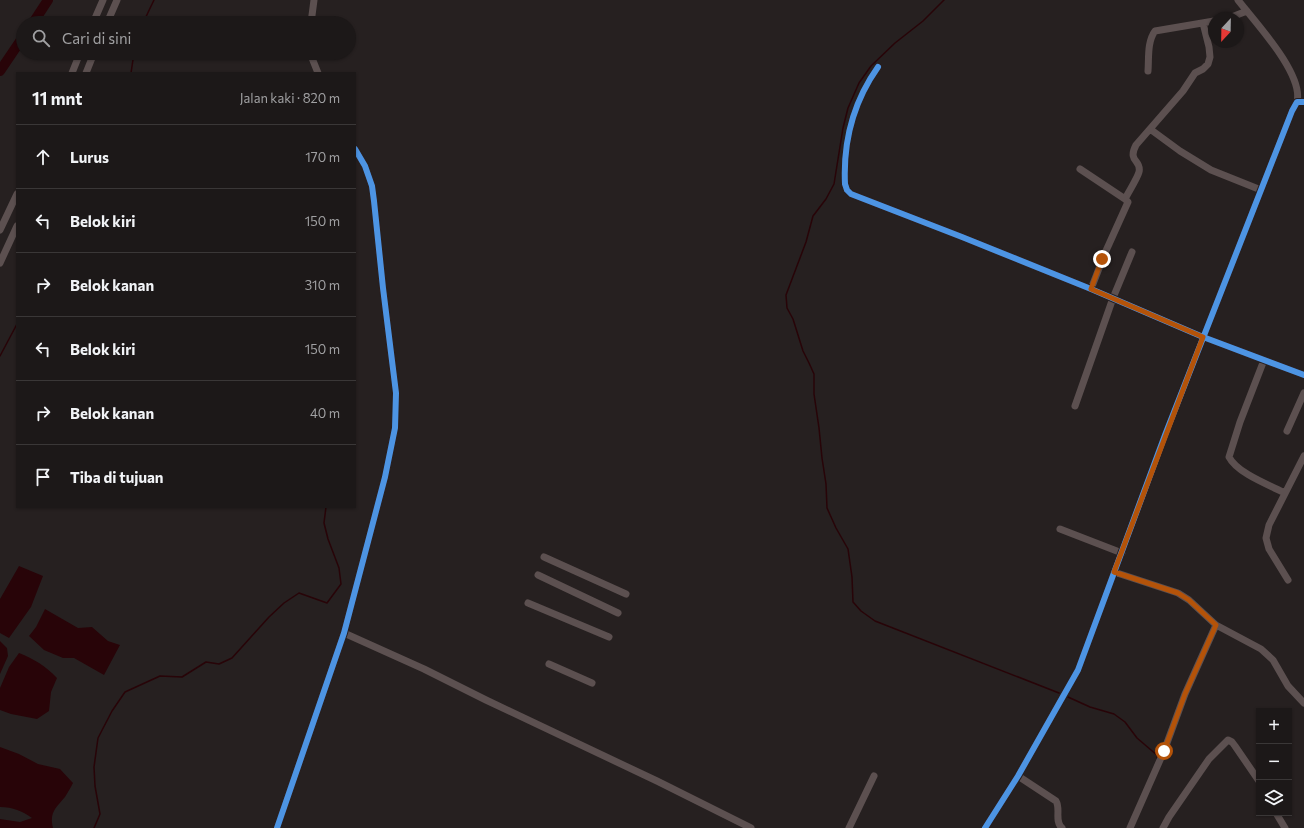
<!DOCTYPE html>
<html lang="id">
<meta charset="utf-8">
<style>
body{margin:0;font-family:Commissioner,sans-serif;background:#252121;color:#f1f3f6}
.controls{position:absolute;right:12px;bottom:12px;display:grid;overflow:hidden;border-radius:0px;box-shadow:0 1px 3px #0004}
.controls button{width:36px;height:36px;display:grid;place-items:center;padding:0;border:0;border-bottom:1px solid #3a3737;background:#1c1818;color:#f1f3f6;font:20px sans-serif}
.compass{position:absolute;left:1208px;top:12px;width:36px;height:36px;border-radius:50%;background:#1c1818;box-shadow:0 1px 3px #0004;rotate:202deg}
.stop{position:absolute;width:12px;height:12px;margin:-9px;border:3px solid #b45309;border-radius:50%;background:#fff}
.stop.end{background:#b45309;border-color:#fff;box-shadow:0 1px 4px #0008}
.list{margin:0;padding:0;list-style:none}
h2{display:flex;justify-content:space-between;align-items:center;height:52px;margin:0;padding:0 16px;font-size:17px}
h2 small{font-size:13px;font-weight:400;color:#a0a0a2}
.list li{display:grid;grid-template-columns:26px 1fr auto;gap:12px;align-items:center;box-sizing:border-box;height:64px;padding:0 16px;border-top:1px solid #3a3737}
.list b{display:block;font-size:15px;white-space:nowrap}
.list em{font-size:13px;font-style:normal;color:#a0a0a2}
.icon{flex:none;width:22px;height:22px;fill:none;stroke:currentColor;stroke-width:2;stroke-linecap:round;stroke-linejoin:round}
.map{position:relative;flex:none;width:1304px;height:828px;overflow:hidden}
.search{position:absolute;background:#1c1818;box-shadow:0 1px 3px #0004;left:16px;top:16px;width:340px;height:44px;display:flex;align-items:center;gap:10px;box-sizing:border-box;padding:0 14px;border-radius:22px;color:#a0a0a2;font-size:15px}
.panel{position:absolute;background:#1c1818;box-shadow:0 1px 3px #0004;left:16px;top:72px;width:340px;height:436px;border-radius:0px}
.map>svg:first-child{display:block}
</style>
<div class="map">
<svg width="1304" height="828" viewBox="0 0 1304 828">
<rect width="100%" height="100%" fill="#262020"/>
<path fill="#280408" d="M19,566L43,576L31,607L9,638L0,633V599Z
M45,609L78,628L92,627L108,641L120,645L104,675L74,658H63L44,650L29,636L36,627Z
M0,641L7,648L8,656L0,674Z
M19,653C34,659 46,666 57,678L51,692L49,711L37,719L11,714L0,710V688L9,667Z
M0,747L19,754L38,764L60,769L73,783C71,787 68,792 65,797C56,808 49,812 53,828H0V819L20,822L32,818C22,811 13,807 0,807Z"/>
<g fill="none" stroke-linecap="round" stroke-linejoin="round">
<path stroke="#280408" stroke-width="1.5" d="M944,0L923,21L895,43L871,66L859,83L848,108L843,128L834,184L826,199L813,216L806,242L786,295L787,308L793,319L803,351L809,363L814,374V394L819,428L822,458L826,484L827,508L836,528L848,549L852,577L853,602L861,611L875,621L1059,693
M143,23L154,0
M131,73L134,53
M0,356L17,324
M1068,697L1090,707L1114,714L1125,722L1137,738L1158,756L1157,758
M94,828L100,814L95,786L94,767L98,738L112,711L125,692L160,676L182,677L206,662L219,664L232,658L269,617L284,603L299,593L327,603L341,584L339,568L328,539L324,523L326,507"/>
<path stroke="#280408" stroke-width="10" d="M33,23L48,0
M0,71L23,37"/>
<path stroke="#5c5050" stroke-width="7" d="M1238,0C1255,22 1304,74 1297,102
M1229,18L1247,11
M93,23L103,0
M107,23L117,0
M311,23L314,0
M310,53L318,73
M878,67C854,101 843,142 845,184L847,190L851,194L962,237L1091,289L1203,337L1304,375
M1148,71C1149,58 1147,42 1155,31L1214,21
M72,73L80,53
M86,73L94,53
M1150,129L1180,151L1211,170L1261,190
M1080,169L1125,199L1128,202L1105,253L1091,289
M1125,199C1129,191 1137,179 1139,172C1142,160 1127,162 1136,145L1183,91L1195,73L1203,69L1208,64L1210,57L1209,47L1203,23
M0,230L17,194
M0,263L17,226
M1264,360L1240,422L1229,457C1237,473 1269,485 1285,493
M1075,406L1113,298L1132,252
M1287,431L1304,393
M1060,529L1122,553
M544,557L626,594
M1114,572L1178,593L1189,600L1216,625L1261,649L1273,660L1288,686L1304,703
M538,575L618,613
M1288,580L1269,549L1266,538L1269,525L1304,456
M528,603L609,637
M344,633L424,669L486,700L657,781L751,828
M549,664L592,683
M1018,776L1056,801C1061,809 1054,821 1062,828
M1276,813L1285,828
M277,828L344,633L385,477L395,428L396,393L383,288L374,201L372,186L365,166L355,149
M849,828L874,776
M985,828L1018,776L1078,670L1165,435L1292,111L1297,102H1304
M1130,828L1164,751L1185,694L1216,625
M1163,828L1169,817L1209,759L1228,740L1232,742L1235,746L1259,781"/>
<g stroke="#281e1e" stroke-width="8">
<path id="cycleway" d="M878,67C854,101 843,142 845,184L847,190L851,194L962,237L1091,289L1203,337L1304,375
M277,828L344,633L385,477L395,428L396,393L383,288L374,201L372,186L365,166L355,149
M985,828L1018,776L1078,670L1165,435L1292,111L1297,102H1304"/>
</g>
<use href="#cycleway" stroke="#4d94e3" stroke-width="6"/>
</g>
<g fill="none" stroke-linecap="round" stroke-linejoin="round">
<path stroke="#b45309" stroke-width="5" d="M1102,259L1091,289L1203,337L1114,572L1178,593L1189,600L1216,625L1185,694L1164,751"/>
</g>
</svg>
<div class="controls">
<button>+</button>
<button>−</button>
<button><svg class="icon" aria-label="layers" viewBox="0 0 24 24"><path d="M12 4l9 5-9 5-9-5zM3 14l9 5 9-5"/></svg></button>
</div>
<svg class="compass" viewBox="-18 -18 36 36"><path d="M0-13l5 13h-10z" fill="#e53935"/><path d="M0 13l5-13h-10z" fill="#a0a0a2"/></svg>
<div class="stop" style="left:1164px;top:751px"></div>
<div class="stop end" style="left:1102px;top:259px"></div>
<div class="search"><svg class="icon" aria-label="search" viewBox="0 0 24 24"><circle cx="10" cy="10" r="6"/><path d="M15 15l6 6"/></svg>Cari di sini</div>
<section class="panel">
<h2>11 mnt<small>Jalan kaki · 820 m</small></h2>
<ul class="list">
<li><svg class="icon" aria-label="ahead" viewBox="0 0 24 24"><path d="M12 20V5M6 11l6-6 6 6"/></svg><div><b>Lurus</b></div><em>170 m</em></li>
<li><svg class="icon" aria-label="left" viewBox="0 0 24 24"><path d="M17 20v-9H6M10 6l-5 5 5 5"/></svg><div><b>Belok kiri</b></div><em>150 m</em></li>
<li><svg class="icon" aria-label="right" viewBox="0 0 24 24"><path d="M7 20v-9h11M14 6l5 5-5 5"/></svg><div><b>Belok kanan</b></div><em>310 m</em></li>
<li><svg class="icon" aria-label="left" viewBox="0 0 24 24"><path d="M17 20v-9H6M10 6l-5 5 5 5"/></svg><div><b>Belok kiri</b></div><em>150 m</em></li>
<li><svg class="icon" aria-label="right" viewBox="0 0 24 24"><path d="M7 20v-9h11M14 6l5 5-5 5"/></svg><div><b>Belok kanan</b></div><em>40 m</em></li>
<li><svg class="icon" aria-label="arrive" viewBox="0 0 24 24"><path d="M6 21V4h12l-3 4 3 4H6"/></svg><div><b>Tiba di tujuan</b></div></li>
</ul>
</section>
</div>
